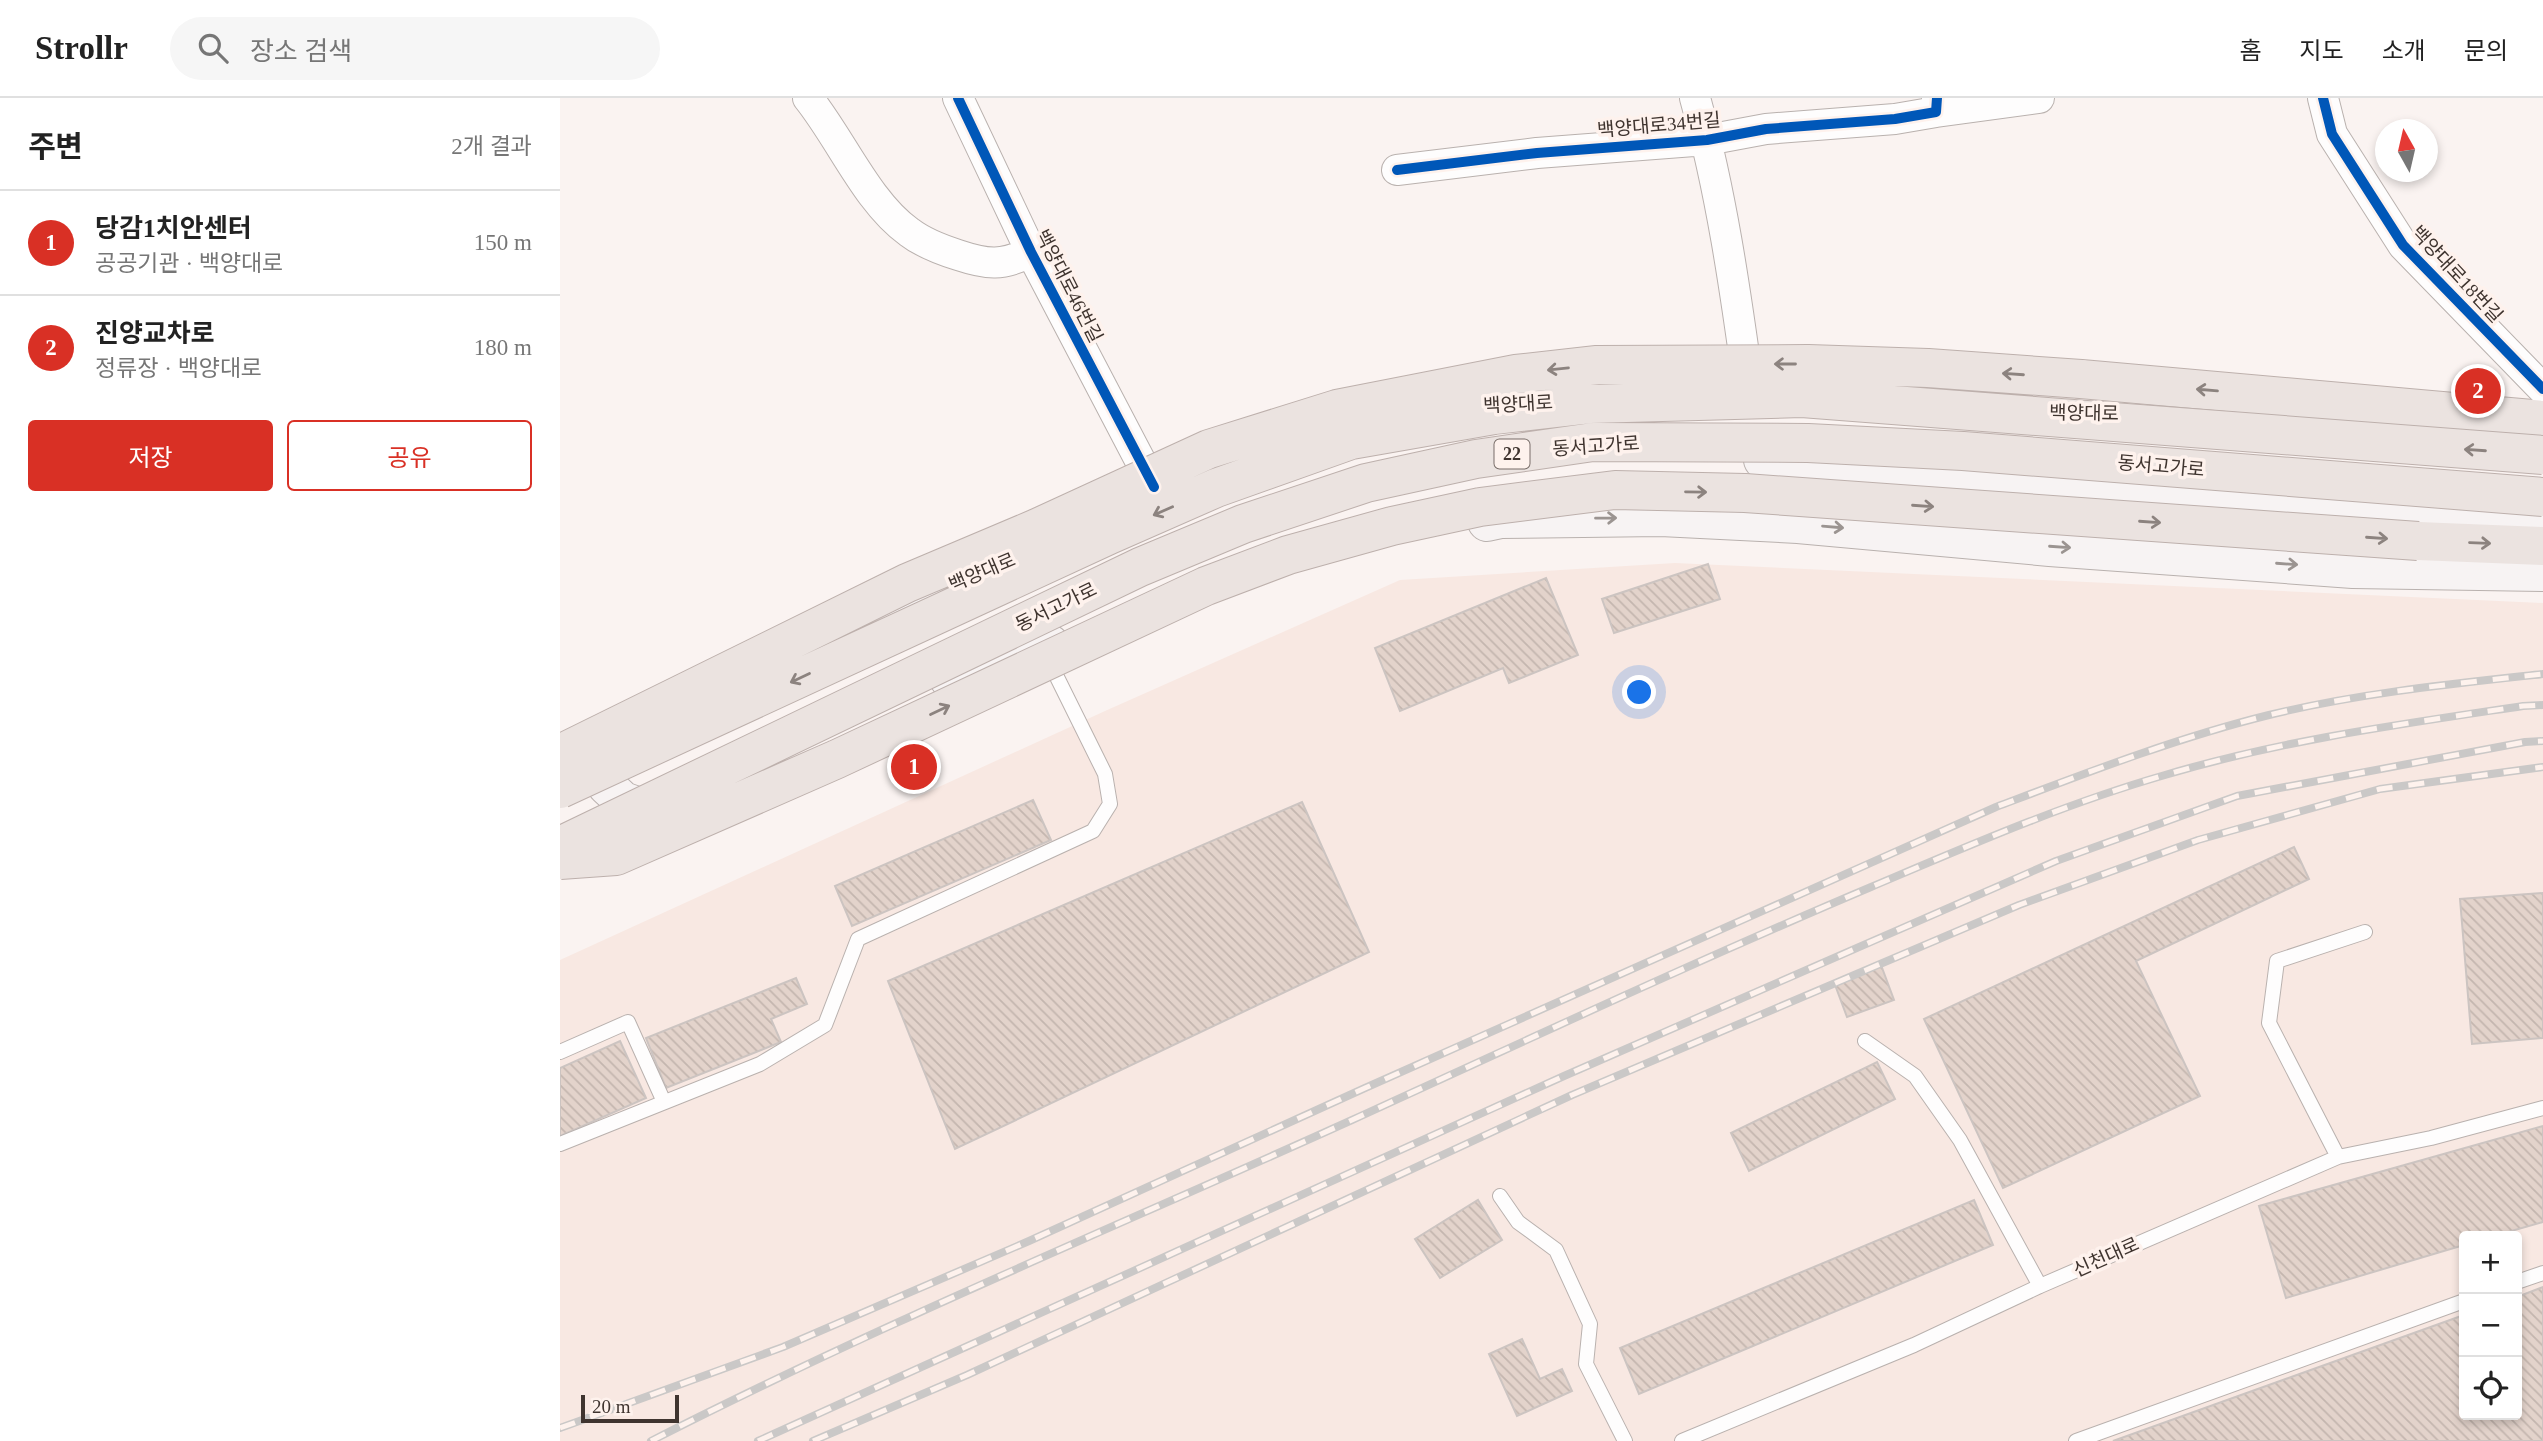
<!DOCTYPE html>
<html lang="ko">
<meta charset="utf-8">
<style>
body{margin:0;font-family:"Times New Roman","Noto Sans KR",serif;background:#f6f6f6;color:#222}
.controls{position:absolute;right:21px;bottom:21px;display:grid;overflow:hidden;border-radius:7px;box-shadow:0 4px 10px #0003}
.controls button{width:63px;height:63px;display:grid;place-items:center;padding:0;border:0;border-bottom:2px solid #e0e0e0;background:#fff;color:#222;font:35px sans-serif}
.compass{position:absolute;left:1815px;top:21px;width:63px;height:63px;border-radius:50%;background:#fff;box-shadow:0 4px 10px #0003;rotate:352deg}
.scale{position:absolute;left:21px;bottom:18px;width:98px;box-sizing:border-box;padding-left:7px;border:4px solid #3f342f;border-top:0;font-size:19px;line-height:24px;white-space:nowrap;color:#3f342f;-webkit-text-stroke:5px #fef2ed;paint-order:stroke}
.you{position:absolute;left:1080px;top:595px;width:24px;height:24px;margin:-18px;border:5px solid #fff;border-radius:50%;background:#1a73e8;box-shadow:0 0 0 10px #1a73e833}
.badge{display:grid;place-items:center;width:46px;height:46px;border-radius:50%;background:#d93025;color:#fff;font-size:23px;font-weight:700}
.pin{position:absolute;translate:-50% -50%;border:4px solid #fff;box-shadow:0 2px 7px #0006}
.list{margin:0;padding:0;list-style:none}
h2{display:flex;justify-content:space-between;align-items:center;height:91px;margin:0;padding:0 28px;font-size:30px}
h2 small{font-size:23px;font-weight:400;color:#767676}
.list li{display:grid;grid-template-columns:46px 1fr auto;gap:21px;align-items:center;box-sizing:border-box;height:105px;padding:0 28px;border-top:2px solid #e0e0e0}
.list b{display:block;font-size:26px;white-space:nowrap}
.list p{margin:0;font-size:23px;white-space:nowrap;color:#767676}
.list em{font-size:23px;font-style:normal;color:#767676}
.actions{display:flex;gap:14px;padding:21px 28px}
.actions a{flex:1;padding:16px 0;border:2px solid #d93025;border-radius:7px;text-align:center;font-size:24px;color:#d93025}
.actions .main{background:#d93025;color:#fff}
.icon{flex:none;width:38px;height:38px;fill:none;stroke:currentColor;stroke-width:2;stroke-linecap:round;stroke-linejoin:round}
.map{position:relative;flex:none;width:1983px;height:1343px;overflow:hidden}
header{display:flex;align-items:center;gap:42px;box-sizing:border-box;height:98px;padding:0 35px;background:#fff;border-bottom:2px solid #e0e0e0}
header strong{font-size:33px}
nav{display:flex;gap:38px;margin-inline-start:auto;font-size:24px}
.search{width:490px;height:63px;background:#f6f6f6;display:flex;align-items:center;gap:18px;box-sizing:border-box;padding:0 24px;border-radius:38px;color:#767676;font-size:26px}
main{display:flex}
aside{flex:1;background:#fff}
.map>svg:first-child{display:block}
</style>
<header>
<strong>Strollr</strong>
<div class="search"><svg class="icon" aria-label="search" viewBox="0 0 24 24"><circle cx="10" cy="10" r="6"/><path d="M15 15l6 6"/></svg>장소 검색</div>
<nav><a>홈</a><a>지도</a><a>소개</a><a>문의</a></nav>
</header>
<main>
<aside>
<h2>주변<small>2개 결과</small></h2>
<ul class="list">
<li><span class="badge">1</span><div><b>당감1치안센터</b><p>공공기관 · 백양대로</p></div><em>150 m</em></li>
<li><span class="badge">2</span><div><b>진양교차로</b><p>정류장 · 백양대로</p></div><em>180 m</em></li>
</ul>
<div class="actions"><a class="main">저장</a><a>공유</a></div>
</aside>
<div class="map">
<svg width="1983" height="1343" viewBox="0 0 1983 1343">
<defs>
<pattern id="building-back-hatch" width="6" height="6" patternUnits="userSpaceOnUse" patternTransform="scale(1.75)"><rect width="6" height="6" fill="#e3d3cb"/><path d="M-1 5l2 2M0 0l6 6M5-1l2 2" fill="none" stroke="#c4b6af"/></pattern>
</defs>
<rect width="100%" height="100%" fill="#faf3f1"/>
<path fill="#f8e8e2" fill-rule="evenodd" d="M1115,465L1983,505V1343H0V862L545,613L840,482ZM1904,1138H1957V1317H1904Z"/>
<path fill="url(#building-back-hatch)" stroke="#ccc4c1" stroke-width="2" d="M1148,466L1160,501L1054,535L1042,501Z
M986,480L1018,557L949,585L943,570L840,613L815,550Z
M473,702L491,742L292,828L275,788Z
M742,704L809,854L395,1051L328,883Z
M1734,749L1749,781L1576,863L1640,998L1443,1090L1364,921Z
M1983,795V940L1912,946L1900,801Z
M1321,867L1334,902L1287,919L1274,884Z
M236,880L247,906L211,921L221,944L106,990L86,940Z
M60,943L86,1000L0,1038V970Z
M1317,964L1335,1001L1189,1073L1171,1035Z
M1983,1028V1124L1934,1138H1904V1147L1726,1200L1699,1108Z
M918,1102L942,1142L880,1180L855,1141Z
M1414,1102L1433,1147L1079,1296L1060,1250Z
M1983,1189V1343H1553L1904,1217V1317H1957V1199Z
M962,1241L980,1281L1002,1271L1012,1293L957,1318L929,1256Z"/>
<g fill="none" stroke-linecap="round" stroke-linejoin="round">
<g stroke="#b9b1ae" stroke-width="16">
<path id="service" d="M1305,943L1355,978L1400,1042L1480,1188
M0,954L68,924L104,1004
M0,1046L200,966L265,927L298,841L533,733L550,706L545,676L489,563
M1778,1059L1709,925L1717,863L1805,834
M940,1098L958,1124L996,1152L1030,1226L1026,1266L1065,1343
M1957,1184L1983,1175
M1122,1343L1354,1247L1480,1188L1778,1059L1871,1040L1983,1010
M1516,1343L1904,1203"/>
</g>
<g stroke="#b9b1ae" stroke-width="32">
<path id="minor" d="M248,0C281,41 307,104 349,134C362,144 382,152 398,157C428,167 442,168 471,154
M398,0L471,154L594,389
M1135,0C1161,93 1175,190 1188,285
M1763,0L1772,36L1843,147L1983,291
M1376,14L1479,0
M837,72L977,55L1147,42L1206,31L1335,21L1376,14L1377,0"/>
</g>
<g stroke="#b9b1ae" stroke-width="40">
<path id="secondary" d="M1203,362L1561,387L1830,410L1983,419
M927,424L941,421L1101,419L1238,426L1490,449L1793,471L1983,474
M300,527L475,450
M389,581L490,546
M53,643L42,657L47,688L63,703L102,717"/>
</g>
<g stroke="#bdb0ac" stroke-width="40">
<path id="trunk" d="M1521,281L1983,322
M1858,443L1983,448"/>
</g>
<use href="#service" stroke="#fefdfd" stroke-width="14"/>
<use href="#minor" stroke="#fefdfd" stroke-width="30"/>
<use href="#secondary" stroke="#f7f3f3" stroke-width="38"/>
<use href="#trunk" stroke="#ebe3e0" stroke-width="38"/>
<g stroke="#cac8c7" stroke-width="8">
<path id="rail" d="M0,1330L223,1249L469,1143L805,990L1436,709C1526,675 1616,640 1709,617C1799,595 1891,586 1983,576
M91,1343C320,1226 558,1128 792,1022C965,943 1136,863 1311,789C1408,748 1504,706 1605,677C1722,642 1842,626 1963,608L1983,607
M198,1343L1004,978L1496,763L1677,698L1965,644L1983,643
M253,1343L407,1277L1012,997L1459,807L1638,742L1820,691L1983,669"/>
</g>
<use href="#rail" stroke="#fef2ed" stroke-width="5" stroke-dasharray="16" stroke-linecap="butt"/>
<g stroke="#bdb0ac" stroke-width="40" stroke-linecap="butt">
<path id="trunk-bridge" d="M0,656L347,485L477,430L649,351L777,311L956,276L1037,267L1248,266L1368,270L1521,281
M0,691L549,437L656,390L791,342L934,317L1030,306L1242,300L1983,357
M0,748L580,469L683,426L806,385L916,361L1033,344L1248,345L1403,353L1983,399
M0,762L56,758L277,661L646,488L728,457L832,428L920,409L1055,392L1185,395L1858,443"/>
</g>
<use href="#trunk-bridge" stroke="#ebe3e0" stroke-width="38"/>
<g stroke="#fef2ed" stroke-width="15">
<path id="cycleway" d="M398,0L471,154L594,389
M1763,0L1772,36L1843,147L1983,291
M837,72L977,55L1147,42L1206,31L1335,21L1376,14L1377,0"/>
</g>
<use href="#cycleway" stroke="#0057b8" stroke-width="10"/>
</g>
<defs><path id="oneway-shaft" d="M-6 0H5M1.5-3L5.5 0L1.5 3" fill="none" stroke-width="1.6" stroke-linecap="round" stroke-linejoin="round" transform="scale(1.75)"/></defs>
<g stroke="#8c837f">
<use href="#oneway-shaft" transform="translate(1225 266) rotate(180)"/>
<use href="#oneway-shaft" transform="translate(998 271) rotate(174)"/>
<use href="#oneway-shaft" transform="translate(1453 276) rotate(-176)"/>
<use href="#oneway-shaft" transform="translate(1647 292) rotate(-175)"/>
<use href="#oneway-shaft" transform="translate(1915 352) rotate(-176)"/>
<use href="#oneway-shaft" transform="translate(1136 394) rotate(1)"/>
<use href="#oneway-shaft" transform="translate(1363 408) rotate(4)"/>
<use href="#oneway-shaft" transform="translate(603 413) rotate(156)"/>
<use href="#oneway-shaft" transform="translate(1590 424) rotate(4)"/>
<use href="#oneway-shaft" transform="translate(1817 440) rotate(4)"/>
<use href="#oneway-shaft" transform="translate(1920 445) rotate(2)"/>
<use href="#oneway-shaft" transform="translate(240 580) rotate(155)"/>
<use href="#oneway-shaft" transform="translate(380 612) rotate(-25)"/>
</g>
<g stroke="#9b9491">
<use href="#oneway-shaft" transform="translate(1046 420) rotate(-1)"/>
<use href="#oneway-shaft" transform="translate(1273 429) rotate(5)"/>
<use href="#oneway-shaft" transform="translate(1500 449) rotate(4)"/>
<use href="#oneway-shaft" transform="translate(1727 466) rotate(4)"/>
</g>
<g text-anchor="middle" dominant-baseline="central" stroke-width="7" stroke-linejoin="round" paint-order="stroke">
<rect fill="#fef2ed" stroke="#786d68" stroke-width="2" x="934.5" y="341.5" width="35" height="29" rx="5"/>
<g font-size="18" font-weight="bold" fill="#3f342f">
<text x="952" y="356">22</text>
</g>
<g font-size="19" fill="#3f342f" stroke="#fef2ed">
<text transform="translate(1099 27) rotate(-5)">백양대로34번길</text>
<text transform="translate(1897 176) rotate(47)">백양대로18번길</text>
<text transform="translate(509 188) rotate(63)">백양대로46번길</text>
<text transform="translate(958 306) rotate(-3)">백양대로</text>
<text transform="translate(1524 315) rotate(1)">백양대로</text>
<text transform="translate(1036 348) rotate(-4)">동서고가로</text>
<text transform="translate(1601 368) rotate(5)">동서고가로</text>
<text transform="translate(422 474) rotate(-23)">백양대로</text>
<text transform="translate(496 509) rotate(-26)">동서고가로</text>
<text transform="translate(1546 1159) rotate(-24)">신천대로</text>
</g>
</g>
</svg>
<div class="controls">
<button>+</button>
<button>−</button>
<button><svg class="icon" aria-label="locate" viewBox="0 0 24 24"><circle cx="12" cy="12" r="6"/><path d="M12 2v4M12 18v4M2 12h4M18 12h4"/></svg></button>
</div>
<svg class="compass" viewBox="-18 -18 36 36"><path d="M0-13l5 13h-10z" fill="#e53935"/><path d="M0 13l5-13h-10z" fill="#767676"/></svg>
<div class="scale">20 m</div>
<div class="you"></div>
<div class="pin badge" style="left:354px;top:669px">1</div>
<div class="pin badge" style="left:1918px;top:293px">2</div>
</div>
</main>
